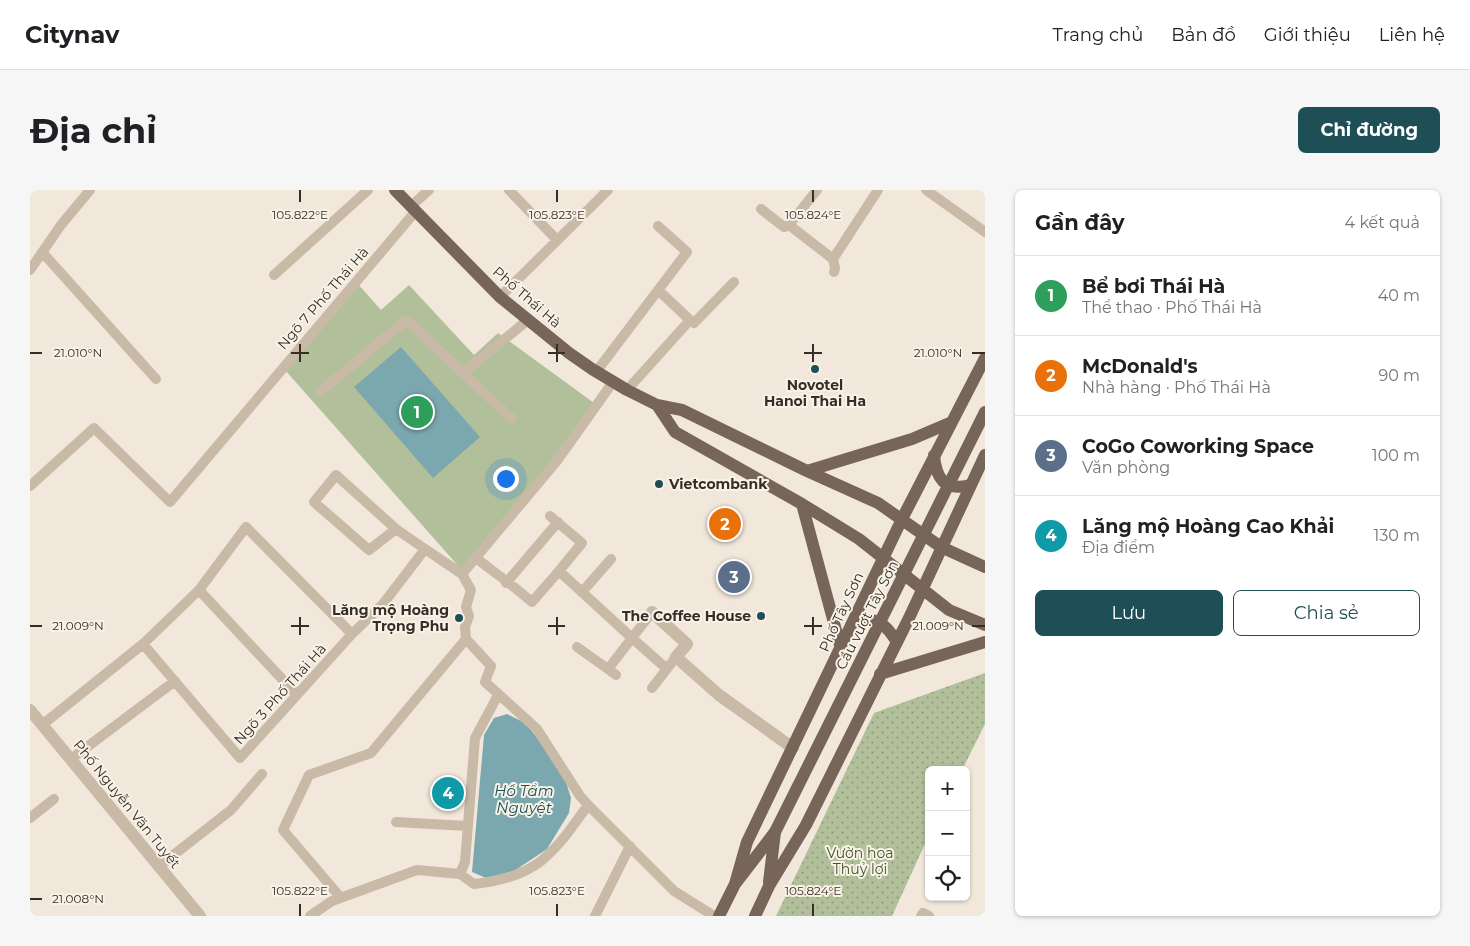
<!DOCTYPE html>
<html lang="vi">
<meta charset="utf-8">
<style>
body{margin:0;font-family:Montserrat,sans-serif;background:#f6f6f6;color:#202124}
.controls{position:absolute;right:15px;bottom:15px;display:grid;overflow:hidden;border-radius:8px;box-shadow:0 1px 4px #0004}
.controls button{width:45px;height:45px;display:grid;place-items:center;padding:0;border:0;border-bottom:1px solid #e0e0e0;background:#fff;color:#202124;font:25px sans-serif}
.you{position:absolute;left:475px;top:288px;width:18px;height:18px;margin:-12px;border:4px solid #fff;border-radius:50%;background:#1a73e8;box-shadow:0 0 0 8px #1a73e833}
.badge{display:grid;place-items:center;width:32px;height:32px;border-radius:50%;background:#1e4e56;color:#fff;font-size:16px;font-weight:700}
.pin{position:absolute;translate:-50% -50%;border:2px solid #fff;box-shadow:0 1px 5px #0006}
.list{margin:0;padding:0;list-style:none}
h2{display:flex;justify-content:space-between;align-items:center;height:65px;margin:0;padding:0 20px;font-size:21px}
h2 small{font-size:16px;font-weight:400;color:#757577}
.list li{display:grid;grid-template-columns:32px 1fr auto;gap:15px;align-items:center;box-sizing:border-box;height:80px;padding:0 20px;border-top:1px solid #e0e0e0}
.list b{display:block;font-size:19px;white-space:nowrap}
.list p{margin:0;font-size:16px;white-space:nowrap;color:#757577}
.list em{font-size:16px;font-style:normal;color:#757577}
.actions{display:flex;gap:10px;padding:15px 20px}
.actions a{flex:1;padding:11px 0;border:1px solid #1e4e56;border-radius:8px;text-align:center;font-size:18px;color:#1e4e56}
.actions .main{background:#1e4e56;color:#fff}
.icon{flex:none;width:28px;height:28px;fill:none;stroke:currentColor;stroke-width:2;stroke-linecap:round;stroke-linejoin:round}
.map{position:relative;flex:none;width:955px;height:726px;overflow:hidden;border-radius:8px}
header{display:flex;align-items:center;gap:30px;box-sizing:border-box;height:70px;padding:0 25px;background:#fff;border-bottom:1px solid #e0e0e0}
header strong{font-size:24px}
nav{display:flex;gap:28px;margin-inline-start:auto;font-size:18px}
.intro{display:flex;align-items:center;justify-content:space-between;box-sizing:border-box;height:120px;padding:0 30px}
h1{margin:0;font-size:35px}
.button{padding:12px 22px;border-radius:8px;background:#1e4e56;color:#fff;font-size:18px;font-weight:700}
main{display:flex;gap:30px;padding:0 30px}
aside{flex:1;background:#fff;border-radius:8px;box-shadow:0 1px 4px #0004}
.map>svg:first-child{display:block}
</style>
<header>
<strong>Citynav</strong>
<nav><a>Trang chủ</a><a>Bản đồ</a><a>Giới thiệu</a><a>Liên hệ</a></nav>
</header>
<div class="intro"><h1>Địa chỉ</h1><a class="button">Chỉ đường</a></div>
<main>
<div class="map">
<svg width="955" height="726" viewBox="0 0 955 726">
<defs>
<pattern id="green-dots" width="8" height="8" patternUnits="userSpaceOnUse" patternTransform="scale(1.25)"><rect width="8" height="8" fill="#b1c09b"/><path d="M2 2h.1M6 6h.1" fill="none" stroke="#919c7e" stroke-width="1.8" stroke-linecap="round"/></pattern>
</defs>
<rect width="100%" height="100%" fill="#f1e8db"/>
<path fill="url(#green-dots)" d="M955,483V534L932,580H899V645L862,726H746L844,523Z"/>
<path fill="#b1c09b" d="M328,94L351,120L379,95L444,165L468,143L564,213L524,272L431,379L255,180Z"/>
<path fill="#7ba8ae" d="M371,157L450,247L403,288L324,197Z
M477,524L495,533L514,556L536,592L541,608L539,623L517,659L484,681L456,688L442,682L454,545L464,528Z"/>
<g fill="none" stroke-linecap="round" stroke-linejoin="round">
<path stroke="#c9b9a7" stroke-width="10" d="M479,0L527,50
M787,0L759,35L803,69
M896,0L955,42
M380,17L399,0
M731,19L754,37L759,35
M12,62L126,189
M803,69L848,0
M803,69L805,78L804,82
M0,80L31,35L60,0
M244,85L338,0
M628,100L660,130
M470,107L578,0
M566,182L657,62L628,36
M433,183L498,130
M597,200L660,130L664,133L704,92
M290,202L375,131L379,132L481,228
M0,296L64,238L140,312L385,22
M520,326L552,353L529,381
M366,339L339,360L284,312L306,285L366,339L395,359
M446,368C465,383 484,396 502,412L529,381L602,448L622,422
M432,384L441,400L436,417L439,426L435,437L436,449L461,476L455,492L507,539L550,606L558,615L644,701L684,726
M476,393L528,332
M169,400L267,505
M552,402L581,369
M113,454L210,568L322,444L353,414L395,359L432,384L526,272L583,192
M547,457L578,479
M586,485L578,479L602,448L637,479
M622,498L646,467
M12,535L113,454L169,400L216,337L322,444
M41,569L145,491
M0,628L24,609
M366,632L437,636
M128,677L201,620L232,584
M430,684L435,672L445,548L468,505
M311,708L253,640L279,585L341,563L436,449
M280,726L302,711L387,680L430,684L444,694C507,688 524,663 558,615
M565,726L600,656
M891,726L893,723L899,726"/>
<path stroke="#c9b9a7" stroke-width="12" d="M622,422L657,454L646,467L689,505L763,558
M0,520L170,726"/>
<path stroke="#776559" stroke-width="12" d="M365,0L470,107L539,163L562,179L597,200L627,215L652,220L777,281L848,313L911,357L955,377
M627,215L645,242L772,314L829,349L919,420L955,435
M904,265C906,288 914,302 940,295
M777,281L882,249L922,232
M772,314L811,459
M823,433C846,425 855,433 867,452
M850,484L955,452
M739,692L745,642
M705,694L717,652L872,329L955,168
M689,726L705,694L745,642
M725,726L739,696L776,635L879,428L955,265"/>
<path stroke="#776559" stroke-width="12" d="M745,642L955,222"/>
</g>
<path fill="none" stroke="#362d28" stroke-width="2" d="M270,0V12M527,0V12M783,0V12M270,154V172M527,154V172M783,154V172M0,163H12M261,163H279M518,163H535M774,163H792M942,163H955M270,427V445M527,427V445M783,427V445M0,436H12M261,436H279M518,436H535M774,436H792M942,436H955M0,709H12M270,714V726M527,714V726M783,714V726"/>
<g fill="#1e4e56" stroke="#f9f2e7" stroke-width="2">
<circle cx="785" cy="179" r="5"/>
<circle cx="629" cy="294" r="5"/>
<circle cx="731" cy="426" r="5"/>
<circle cx="429" cy="428" r="5"/>
</g>
<g text-anchor="middle" dominant-baseline="central" stroke-width="4" stroke-linejoin="round" paint-order="stroke">
<g font-size="14" fill="#362d28" stroke="#f9f2e7">
<text transform="translate(497 107) rotate(41)">Phố Thái Hà</text>
<text transform="translate(293 108) rotate(-49)">Ngõ 7 Phố Thái Hà</text>
<text transform="translate(811 422) rotate(-65)">Phố Tây Sơn</text>
<text transform="translate(837 425) rotate(-63)">Cầu vượt Tây Sơn</text>
<text transform="translate(250 504) rotate(-48)">Ngõ 3 Phố Thái Hà</text>
<text transform="translate(97 614) rotate(51)">Phố Nguyễn Văn Tuyết</text>
</g>
<g font-size="14" font-weight="bold" fill="#362d28" stroke="#f9f2e7" text-anchor="end">
<text x="785" y="195" text-anchor="middle">Novotel<tspan x="785" dy="16">Hanoi Thai Ha</tspan></text>
<text x="639" y="294" text-anchor="start">Vietcombank</text>
<text x="419" y="420">Lăng mộ Hoàng<tspan x="419" dy="16">Trọng Phu</tspan></text>
<text x="721" y="426">The Coffee House</text>
</g>
<g font-size="14" fill="#42532c" stroke="#f9f2e7">
<text x="830" y="663">Vườn hoa<tspan x="830" dy="16">Thuỷ lợi</tspan></text>
</g>
<g font-size="15" font-style="italic" fill="#1e4e56" stroke="#f9f2e7">
<text x="494" y="600">Hồ Tẩm<tspan x="494" dy="17">Nguyệt</tspan></text>
</g>
</g>
<g font-size="12" text-anchor="middle" fill="#362d28" stroke="#f9f2e7" stroke-width="4" stroke-linejoin="round" paint-order="stroke">
<text x="270" y="29">105.822°E</text>
<text x="527" y="29">105.823°E</text>
<text x="783" y="29">105.824°E</text>
<text x="48" y="167">21.010°N</text>
<text x="908" y="167">21.010°N</text>
<text x="48" y="440">21.009°N</text>
<text x="908" y="440">21.009°N</text>
<text x="270" y="705">105.822°E</text>
<text x="527" y="705">105.823°E</text>
<text x="783" y="705">105.824°E</text>
<text x="48" y="713">21.008°N</text>
</g>
</svg>
<div class="controls">
<button>+</button>
<button>−</button>
<button><svg class="icon" aria-label="locate" viewBox="0 0 24 24"><circle cx="12" cy="12" r="6"/><path d="M12 2v4M12 18v4M2 12h4M18 12h4"/></svg></button>
</div>
<div class="you"></div>
<div class="pin badge" style="left:387px;top:222px;background:#2e9e5b">1</div>
<div class="pin badge" style="left:695px;top:334px;background:#e8710a">2</div>
<div class="pin badge" style="left:704px;top:387px;background:#5c6f8a">3</div>
<div class="pin badge" style="left:418px;top:603px;background:#0f9aa8">4</div>
</div>
<aside>
<h2>Gần đây<small>4 kết quả</small></h2>
<ul class="list">
<li><span class="badge" style="background:#2e9e5b">1</span><div><b>Bể bơi Thái Hà</b><p>Thể thao · Phố Thái Hà</p></div><em>40 m</em></li>
<li><span class="badge" style="background:#e8710a">2</span><div><b>McDonald's</b><p>Nhà hàng · Phố Thái Hà</p></div><em>90 m</em></li>
<li><span class="badge" style="background:#5c6f8a">3</span><div><b>CoGo Coworking Space</b><p>Văn phòng</p></div><em>100 m</em></li>
<li><span class="badge" style="background:#0f9aa8">4</span><div><b>Lăng mộ Hoàng Cao Khải</b><p>Địa điểm</p></div><em>130 m</em></li>
</ul>
<div class="actions"><a class="main">Lưu</a><a>Chia sẻ</a></div>
</aside>
</main>
